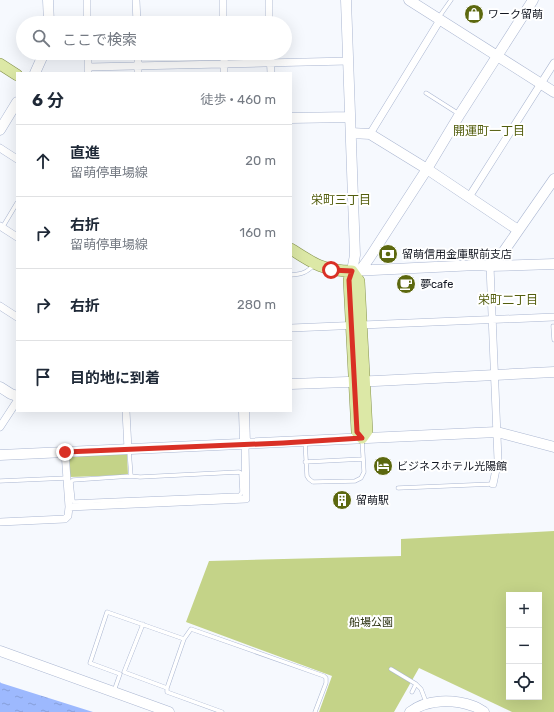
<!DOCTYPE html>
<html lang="ja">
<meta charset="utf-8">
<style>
body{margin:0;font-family:Rubik,"Noto Sans JP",sans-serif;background:#f6f6f7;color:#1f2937}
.controls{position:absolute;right:12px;bottom:12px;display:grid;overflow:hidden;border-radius:0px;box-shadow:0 4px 16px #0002}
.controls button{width:36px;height:36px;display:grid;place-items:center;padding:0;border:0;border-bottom:1px solid #e0e1e3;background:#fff;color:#1f2937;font:20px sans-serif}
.stop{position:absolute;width:12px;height:12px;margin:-9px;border:3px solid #d93025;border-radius:50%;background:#fff}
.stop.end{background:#d93025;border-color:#fff;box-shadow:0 1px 4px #0008}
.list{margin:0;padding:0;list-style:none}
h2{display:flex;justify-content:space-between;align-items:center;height:52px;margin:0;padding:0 16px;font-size:17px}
h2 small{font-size:13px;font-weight:400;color:#747a83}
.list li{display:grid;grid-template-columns:26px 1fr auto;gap:12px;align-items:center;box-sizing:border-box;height:72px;padding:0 16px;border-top:1px solid #e0e1e3}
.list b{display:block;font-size:15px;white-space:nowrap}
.list p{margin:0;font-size:13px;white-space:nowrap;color:#747a83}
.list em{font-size:13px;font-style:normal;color:#747a83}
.icon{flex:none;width:22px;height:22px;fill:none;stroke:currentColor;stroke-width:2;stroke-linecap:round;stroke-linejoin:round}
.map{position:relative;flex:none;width:554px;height:712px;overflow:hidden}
.search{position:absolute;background:#fff;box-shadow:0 4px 16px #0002;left:16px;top:16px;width:276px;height:44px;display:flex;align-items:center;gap:10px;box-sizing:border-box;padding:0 14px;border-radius:22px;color:#747a83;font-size:15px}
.panel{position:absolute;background:#fff;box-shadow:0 4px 16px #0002;left:16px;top:72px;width:276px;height:340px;border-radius:0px}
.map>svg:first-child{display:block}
</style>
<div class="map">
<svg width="554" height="712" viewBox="0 0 554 712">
<defs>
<pattern id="water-ripples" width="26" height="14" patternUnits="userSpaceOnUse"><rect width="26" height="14" fill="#9db9fe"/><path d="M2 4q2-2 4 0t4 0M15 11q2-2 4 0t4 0" fill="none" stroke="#869ed9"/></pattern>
</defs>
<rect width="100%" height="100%" fill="#f6f9fe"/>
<path fill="#c4d388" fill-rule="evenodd" d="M127,453L128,475L70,477L69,456Z
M554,531V712H512L419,668L394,712H319L332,676L186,622L209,561L401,556V539ZM509,595H539V697H509Z"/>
<path fill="url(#water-ripples)" d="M0,682L1,683L93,712H0Z"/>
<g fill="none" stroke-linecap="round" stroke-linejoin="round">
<g stroke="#aab6d1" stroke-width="4.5">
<path id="lane" d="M439,17L451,0
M426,93L459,114
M2,228L17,203
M291,275C302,274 306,273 314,265
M553,326L554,340
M305,441L307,476L309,479L313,482L355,481L361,478L364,472L362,439
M129,450L131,476L73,480L71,482L73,501L74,502L240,495L242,492L241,474V473L239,472L140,477L131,476
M305,462L363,459
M0,481L67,478
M398,488L493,484
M143,624L124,672L167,688
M391,669L416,684L421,689L426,702
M114,691L120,674L90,663L107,612L184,639
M412,692L416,684
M222,712L167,692V688L184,639L191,629L324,676L326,678V683L315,712"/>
</g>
<g stroke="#aab6d1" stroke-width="8">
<path id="street" d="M87,0V23
M136,0L137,23
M223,0V23
M269,0V23
M88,53V73
M138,53V73
M224,53V73
M270,53L271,73
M89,67L348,61
M370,134L440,20
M0,148L17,159
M469,197L554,63
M0,226L17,237
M490,266L498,460L493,484
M0,306L17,317
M291,328L554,317
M126,411L128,449
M0,427L17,401
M69,507L246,499L245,444
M0,522L65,519L68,516L69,507L65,452"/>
</g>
<g stroke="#aab6d1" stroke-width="11">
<path id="secondary" d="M48,0L49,23
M346,0L355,255L352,271L477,265L490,266L554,264
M409,0L554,92
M35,73L44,53
M291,118L350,117
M0,130L17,102
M351,133L370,134L427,169L518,230
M490,266L504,251L554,179
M360,271L370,257L427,169L460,114L533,0
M291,384L375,381L554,372
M0,387L11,394L17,396
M244,411L245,444
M0,455L497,432L554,447
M0,651L169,712
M410,712C427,699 453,699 473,706C477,707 481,710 484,712"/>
</g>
<g stroke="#869450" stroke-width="12">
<path id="primary" d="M0,64L17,75
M291,249C314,264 324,271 352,271
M352,271L359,281L367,431L362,438L357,432L349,280Z"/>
</g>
<use href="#lane" stroke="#fff" stroke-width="3.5"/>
<use href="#street" stroke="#fff" stroke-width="7"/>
<use href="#secondary" stroke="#fff" stroke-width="10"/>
<use href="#primary" stroke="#dce8a6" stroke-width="11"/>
</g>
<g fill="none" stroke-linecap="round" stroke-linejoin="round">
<path stroke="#d93025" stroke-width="5" d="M65,452L283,443L362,438L357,432L349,280L352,271L331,270"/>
</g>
<defs>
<g id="shop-disc" transform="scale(1)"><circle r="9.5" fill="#5c680f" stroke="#fff"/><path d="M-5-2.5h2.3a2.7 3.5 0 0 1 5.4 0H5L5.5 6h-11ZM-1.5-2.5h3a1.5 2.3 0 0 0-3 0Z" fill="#fff"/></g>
<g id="bank-disc" transform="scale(1)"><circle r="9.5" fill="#5c680f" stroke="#fff"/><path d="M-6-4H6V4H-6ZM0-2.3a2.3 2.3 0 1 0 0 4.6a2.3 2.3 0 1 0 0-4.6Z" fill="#fff"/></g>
<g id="cafe-disc" transform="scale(1)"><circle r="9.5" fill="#5c680f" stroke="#fff"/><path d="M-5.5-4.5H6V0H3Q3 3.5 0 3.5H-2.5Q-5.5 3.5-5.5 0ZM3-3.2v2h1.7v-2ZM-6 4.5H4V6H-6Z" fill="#fff"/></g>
<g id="hotel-disc" transform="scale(1)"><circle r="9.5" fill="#5c680f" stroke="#fff"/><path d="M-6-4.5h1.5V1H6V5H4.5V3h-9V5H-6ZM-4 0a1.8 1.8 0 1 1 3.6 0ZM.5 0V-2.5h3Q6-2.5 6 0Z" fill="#fff"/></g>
<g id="building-disc" transform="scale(1)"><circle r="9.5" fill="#5c680f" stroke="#fff"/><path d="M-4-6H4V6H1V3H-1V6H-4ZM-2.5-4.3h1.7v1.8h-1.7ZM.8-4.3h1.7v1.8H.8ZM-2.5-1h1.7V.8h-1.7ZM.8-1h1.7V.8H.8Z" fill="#fff"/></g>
</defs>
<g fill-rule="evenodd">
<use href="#shop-disc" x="474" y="14"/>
<use href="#bank-disc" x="388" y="254"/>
<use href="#cafe-disc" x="406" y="284"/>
<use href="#hotel-disc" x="383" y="466"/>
<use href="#building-disc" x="342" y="500"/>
</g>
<g text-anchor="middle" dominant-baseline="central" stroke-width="4" stroke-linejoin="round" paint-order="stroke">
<g font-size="11" fill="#121620" stroke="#fff" text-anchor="start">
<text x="488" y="14">ワーク留萌</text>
<text x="402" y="254">留萌信用金庫駅前支店</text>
<text x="420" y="284">夢cafe</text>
<text x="397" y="466">ビジネスホテル光陽館</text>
<text x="356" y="500">留萌駅</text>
</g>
<g font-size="11" fill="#2f3514" stroke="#fff">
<text x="371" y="622">船場公園</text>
</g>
<g font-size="12" fill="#535e0e" stroke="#fff">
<text x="489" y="131">開運町一丁目</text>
<text x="341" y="200">栄町三丁目</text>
<text x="508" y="300">栄町二丁目</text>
</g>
</g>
</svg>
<div class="controls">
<button>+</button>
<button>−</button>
<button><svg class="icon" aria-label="locate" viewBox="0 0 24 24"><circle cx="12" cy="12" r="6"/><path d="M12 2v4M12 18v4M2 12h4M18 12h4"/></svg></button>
</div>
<div class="stop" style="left:331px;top:270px"></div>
<div class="stop end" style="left:65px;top:452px"></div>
<div class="search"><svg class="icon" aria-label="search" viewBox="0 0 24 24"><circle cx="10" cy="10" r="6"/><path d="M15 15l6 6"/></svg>ここで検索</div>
<section class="panel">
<h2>6 分<small>徒歩 · 460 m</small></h2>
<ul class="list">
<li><svg class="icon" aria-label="ahead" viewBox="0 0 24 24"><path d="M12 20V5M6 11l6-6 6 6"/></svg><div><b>直進</b><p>留萌停車場線</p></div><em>20 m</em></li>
<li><svg class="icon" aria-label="right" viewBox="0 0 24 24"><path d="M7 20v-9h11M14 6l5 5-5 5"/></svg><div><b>右折</b><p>留萌停車場線</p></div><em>160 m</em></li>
<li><svg class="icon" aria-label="right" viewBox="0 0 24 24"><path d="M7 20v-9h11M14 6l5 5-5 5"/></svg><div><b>右折</b></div><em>280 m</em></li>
<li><svg class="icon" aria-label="arrive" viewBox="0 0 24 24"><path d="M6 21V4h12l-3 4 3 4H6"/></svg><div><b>目的地に到着</b></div></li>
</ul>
</section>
</div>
